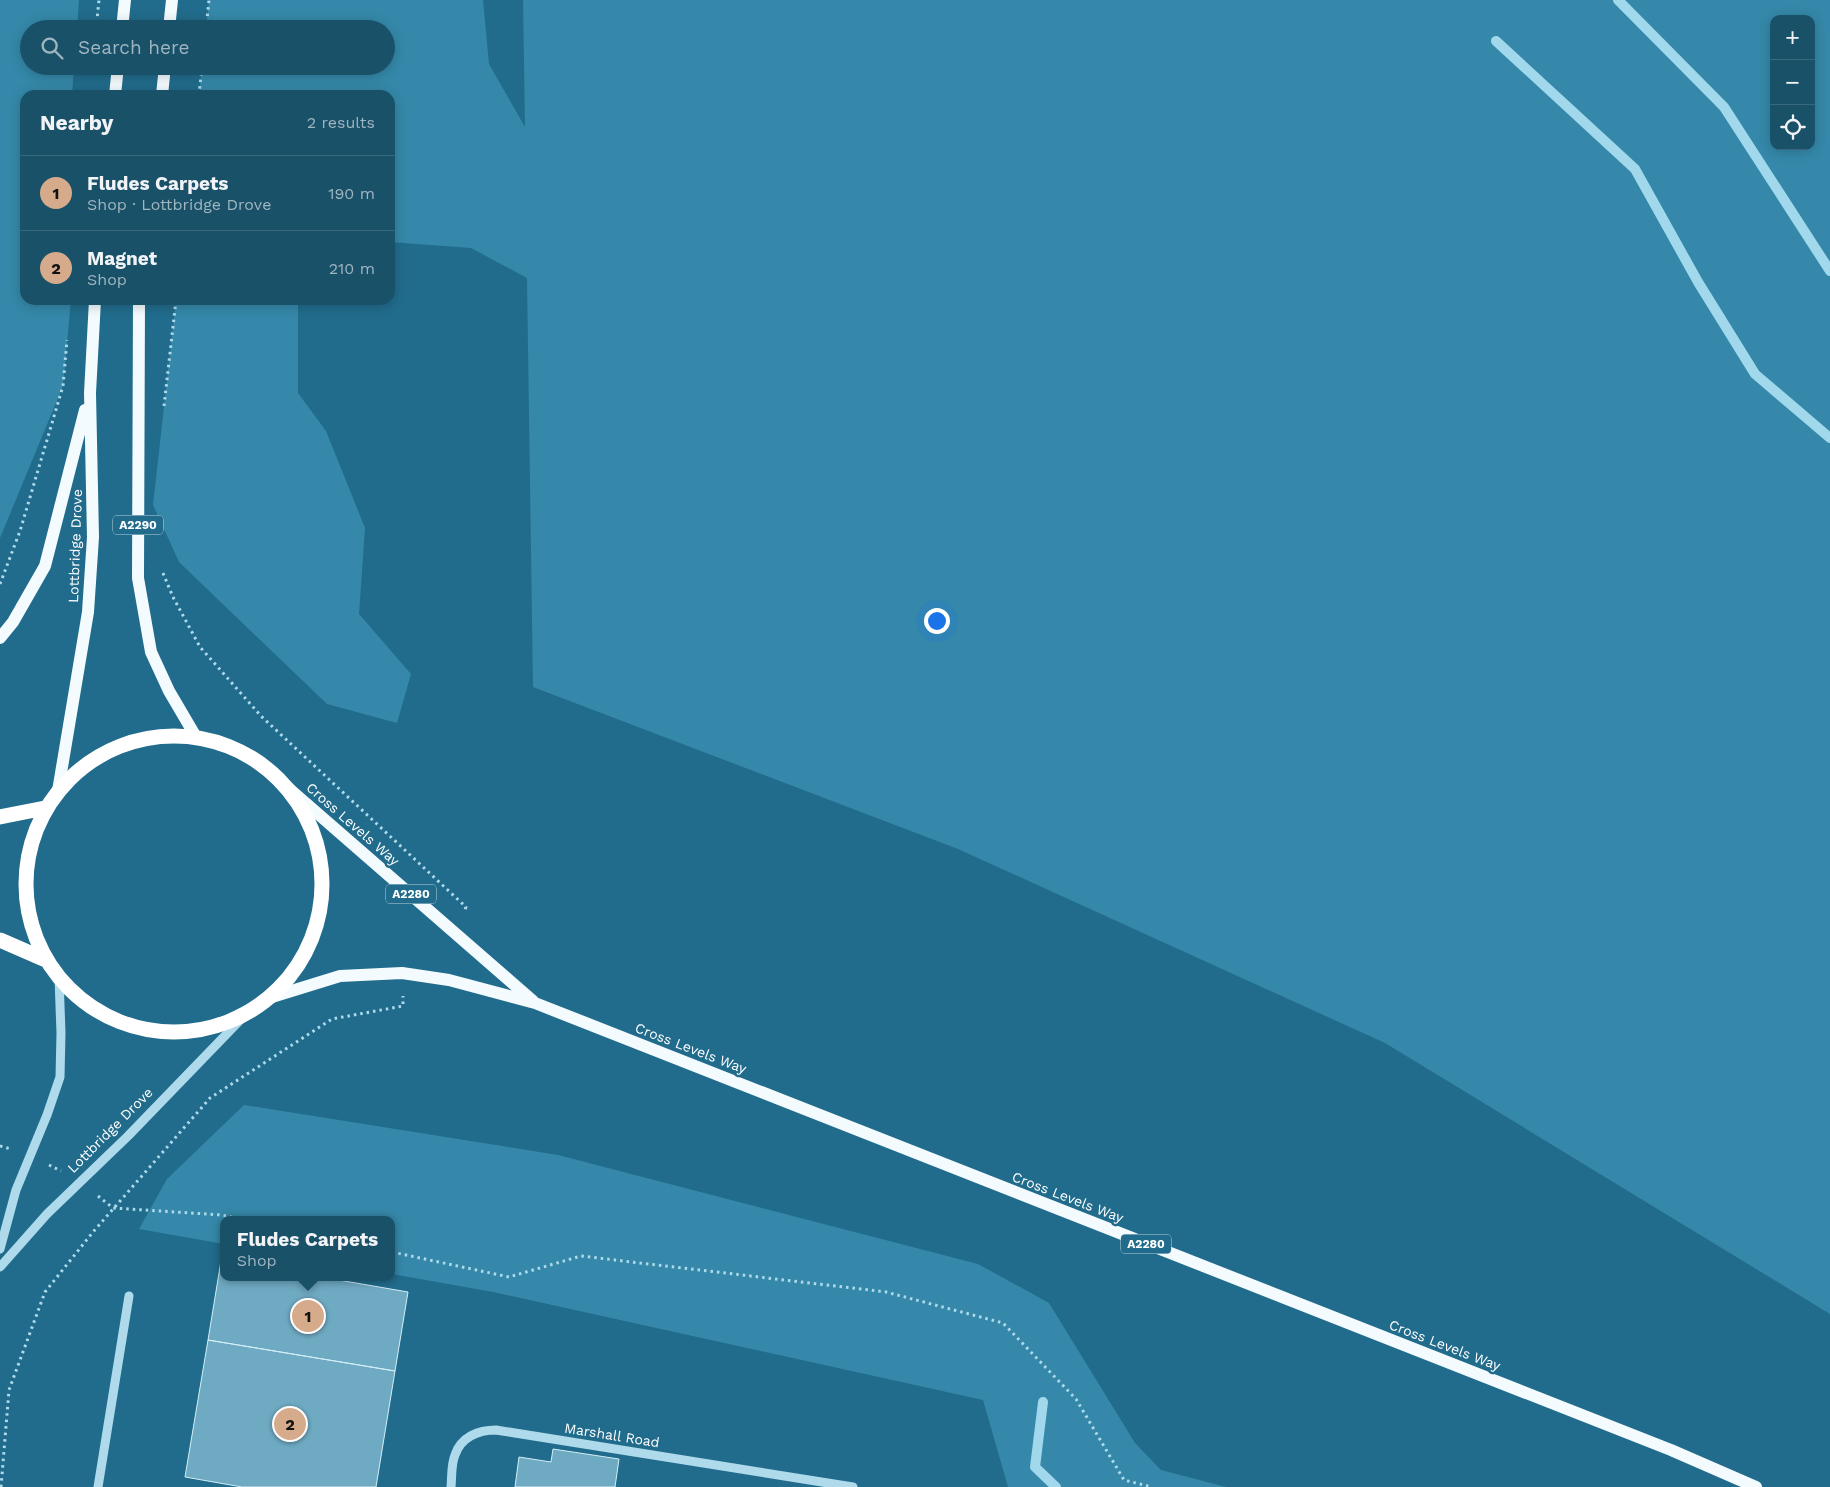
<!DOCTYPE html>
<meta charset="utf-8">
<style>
body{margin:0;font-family:"Work Sans",sans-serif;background:#265b71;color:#f1f3f6}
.controls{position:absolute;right:15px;top:15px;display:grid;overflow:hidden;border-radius:10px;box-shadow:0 2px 12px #0003}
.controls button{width:45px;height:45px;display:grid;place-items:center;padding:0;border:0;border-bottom:1px solid #37687d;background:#195169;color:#f1f3f6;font:25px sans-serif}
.you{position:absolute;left:936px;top:620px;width:18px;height:18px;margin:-12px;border:4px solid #fff;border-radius:50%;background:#1a73e8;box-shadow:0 0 0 8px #1a73e833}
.badge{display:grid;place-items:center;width:32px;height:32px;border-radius:50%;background:#d6ab8b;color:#111;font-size:16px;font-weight:700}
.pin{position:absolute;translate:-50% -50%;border:2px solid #fff;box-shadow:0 1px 5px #0006}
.popup{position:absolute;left:220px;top:1216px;width:175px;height:65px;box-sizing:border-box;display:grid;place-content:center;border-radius:10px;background:#195169;filter:drop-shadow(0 1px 4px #0005);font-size:16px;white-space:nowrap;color:#9fb5c0}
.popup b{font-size:19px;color:#f1f3f6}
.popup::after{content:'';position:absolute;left:50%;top:100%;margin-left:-10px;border:10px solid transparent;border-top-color:#195169}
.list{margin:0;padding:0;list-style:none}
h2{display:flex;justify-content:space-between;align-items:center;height:65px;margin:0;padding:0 20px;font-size:21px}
h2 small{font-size:16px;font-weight:400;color:#9fb5c0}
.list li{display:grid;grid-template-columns:32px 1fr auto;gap:15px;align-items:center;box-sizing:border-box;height:75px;padding:0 20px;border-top:1px solid #37687d}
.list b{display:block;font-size:19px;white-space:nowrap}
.list p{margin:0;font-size:16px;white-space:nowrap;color:#9fb5c0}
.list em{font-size:16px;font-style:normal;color:#9fb5c0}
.icon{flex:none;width:28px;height:28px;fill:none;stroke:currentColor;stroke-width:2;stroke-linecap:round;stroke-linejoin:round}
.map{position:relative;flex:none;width:1830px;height:1487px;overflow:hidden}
.search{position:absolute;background:#195169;box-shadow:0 2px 12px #0003;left:20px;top:20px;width:375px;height:55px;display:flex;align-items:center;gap:12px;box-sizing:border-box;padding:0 18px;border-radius:28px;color:#9fb5c0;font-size:19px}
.panel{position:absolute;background:#195169;box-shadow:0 2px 12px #0003;left:20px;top:90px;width:375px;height:215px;border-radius:15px}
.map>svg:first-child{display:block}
</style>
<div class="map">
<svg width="1830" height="1487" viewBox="0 0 1830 1487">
<rect width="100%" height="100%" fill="#216c8c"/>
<path fill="#3588a9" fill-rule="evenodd" d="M0,0H79L77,29H29V66H74L72,95H25V300H71L63,386L0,538Z
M209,0H483L489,64L525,127L523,0H1830V1314L1385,1043L958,849L533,687L527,278L471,248L390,242V95H199L202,66H386V29H206ZM1774,19H1811V146H1774Z
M176,300H298V393L326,431L365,528L359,614L411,674L397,723L327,704L179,562L153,505Z
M244,1105L558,1155L978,1264L1049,1303L1135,1443L1161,1470L1226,1487H1008L983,1400L493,1292L392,1274V1220H224V1244L139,1229L167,1179Z"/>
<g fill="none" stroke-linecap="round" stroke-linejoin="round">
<path stroke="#a2d8ec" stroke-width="10" d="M1618,0L1724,107L1830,271
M1496,41L1635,169L1698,282L1755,374L1830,438
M1043,1402L1035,1467L1056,1487"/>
</g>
<path fill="#6faac3" stroke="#d3eef8" d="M221,1261L224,1262V1277H321L408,1292L395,1371L208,1340Z
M208,1340L395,1371L376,1487H242L185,1477Z
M553,1449L619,1459L615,1487H515L519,1457L551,1462Z"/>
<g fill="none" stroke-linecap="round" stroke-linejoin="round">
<path stroke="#aedaeb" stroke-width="3" stroke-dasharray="2.5 4" stroke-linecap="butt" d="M96,29L99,0
M206,29L209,0
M199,95L202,66
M164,406L176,300
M163,573L173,597L200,647L261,716L466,907L464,912
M0,584L20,531L63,386L67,340
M0,1146L11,1149
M49,1165L61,1171
M98,1196L113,1208L222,1215L244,1220
M392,1252L509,1277L581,1256L886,1292L1003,1323L1076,1399L1124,1480L1152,1487
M1,1487L9,1390L45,1292L93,1232L210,1098L332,1019L403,1006V996"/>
<path stroke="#aedaeb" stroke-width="9" d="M0,1249L16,1190L47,1115L60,1077L61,1033L59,978
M0,1267L47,1214L128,1136L243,1017
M98,1487L129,1296
M451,1487C452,1477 451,1464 455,1455C461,1437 478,1430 496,1430L853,1487"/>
<path stroke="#f3fbfe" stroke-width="12" d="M122,29L125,0
M169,29L172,0
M115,95L118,66
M162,95L165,66
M139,300L138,578L151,652L169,691L196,737
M0,638L13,622L45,566L85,410
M286,786L533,1001
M58,791L88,612L93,537L90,393L95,300
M272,997L340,976L402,973L449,980L535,1003L1671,1450L1756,1487"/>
<path stroke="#fff" stroke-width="15" d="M26 884a148 148 0 1 1 296 0a148 148 0 1 1-296 0Z
M0,817L45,808
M0,940L46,960"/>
</g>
<g text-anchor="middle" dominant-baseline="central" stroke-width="5" stroke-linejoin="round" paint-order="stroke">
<g fill="#216c8c" stroke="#bcd3dc" stroke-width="1">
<rect x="113" y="515.5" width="50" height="19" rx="4"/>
<rect x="386" y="884.5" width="50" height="19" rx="4"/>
<rect x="1121" y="1234.5" width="50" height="19" rx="4"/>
</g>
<g font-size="12" font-weight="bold" fill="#fff">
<text x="138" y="525">A2290</text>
<text x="411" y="894">A2280</text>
<text x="1146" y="1244">A2280</text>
</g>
<g font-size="14" fill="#fff" stroke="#216c8c">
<text transform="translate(75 546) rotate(-88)">Lottbridge Drove</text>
<text transform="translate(353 824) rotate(41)">Cross Levels Way</text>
<text transform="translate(691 1048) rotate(21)">Cross Levels Way</text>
<text transform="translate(110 1130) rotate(-45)">Lottbridge Drove</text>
<text transform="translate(1068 1197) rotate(21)">Cross Levels Way</text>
<text transform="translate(1445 1345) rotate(21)">Cross Levels Way</text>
<text transform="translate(612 1435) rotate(9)">Marshall Road</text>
</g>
</g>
</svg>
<div class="controls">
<button>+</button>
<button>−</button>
<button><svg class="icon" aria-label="locate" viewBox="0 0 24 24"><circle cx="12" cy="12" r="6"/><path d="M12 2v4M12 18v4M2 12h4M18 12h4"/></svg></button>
</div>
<div class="you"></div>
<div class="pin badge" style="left:308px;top:1316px">1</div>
<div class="popup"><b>Fludes Carpets</b>Shop</div>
<div class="pin badge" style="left:290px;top:1424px">2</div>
<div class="search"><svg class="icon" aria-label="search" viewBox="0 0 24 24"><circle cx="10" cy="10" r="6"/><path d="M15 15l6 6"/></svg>Search here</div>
<section class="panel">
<h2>Nearby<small>2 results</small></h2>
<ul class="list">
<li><span class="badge">1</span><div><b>Fludes Carpets</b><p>Shop · Lottbridge Drove</p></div><em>190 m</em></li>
<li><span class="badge">2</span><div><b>Magnet</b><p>Shop</p></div><em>210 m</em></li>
</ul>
</section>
</div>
